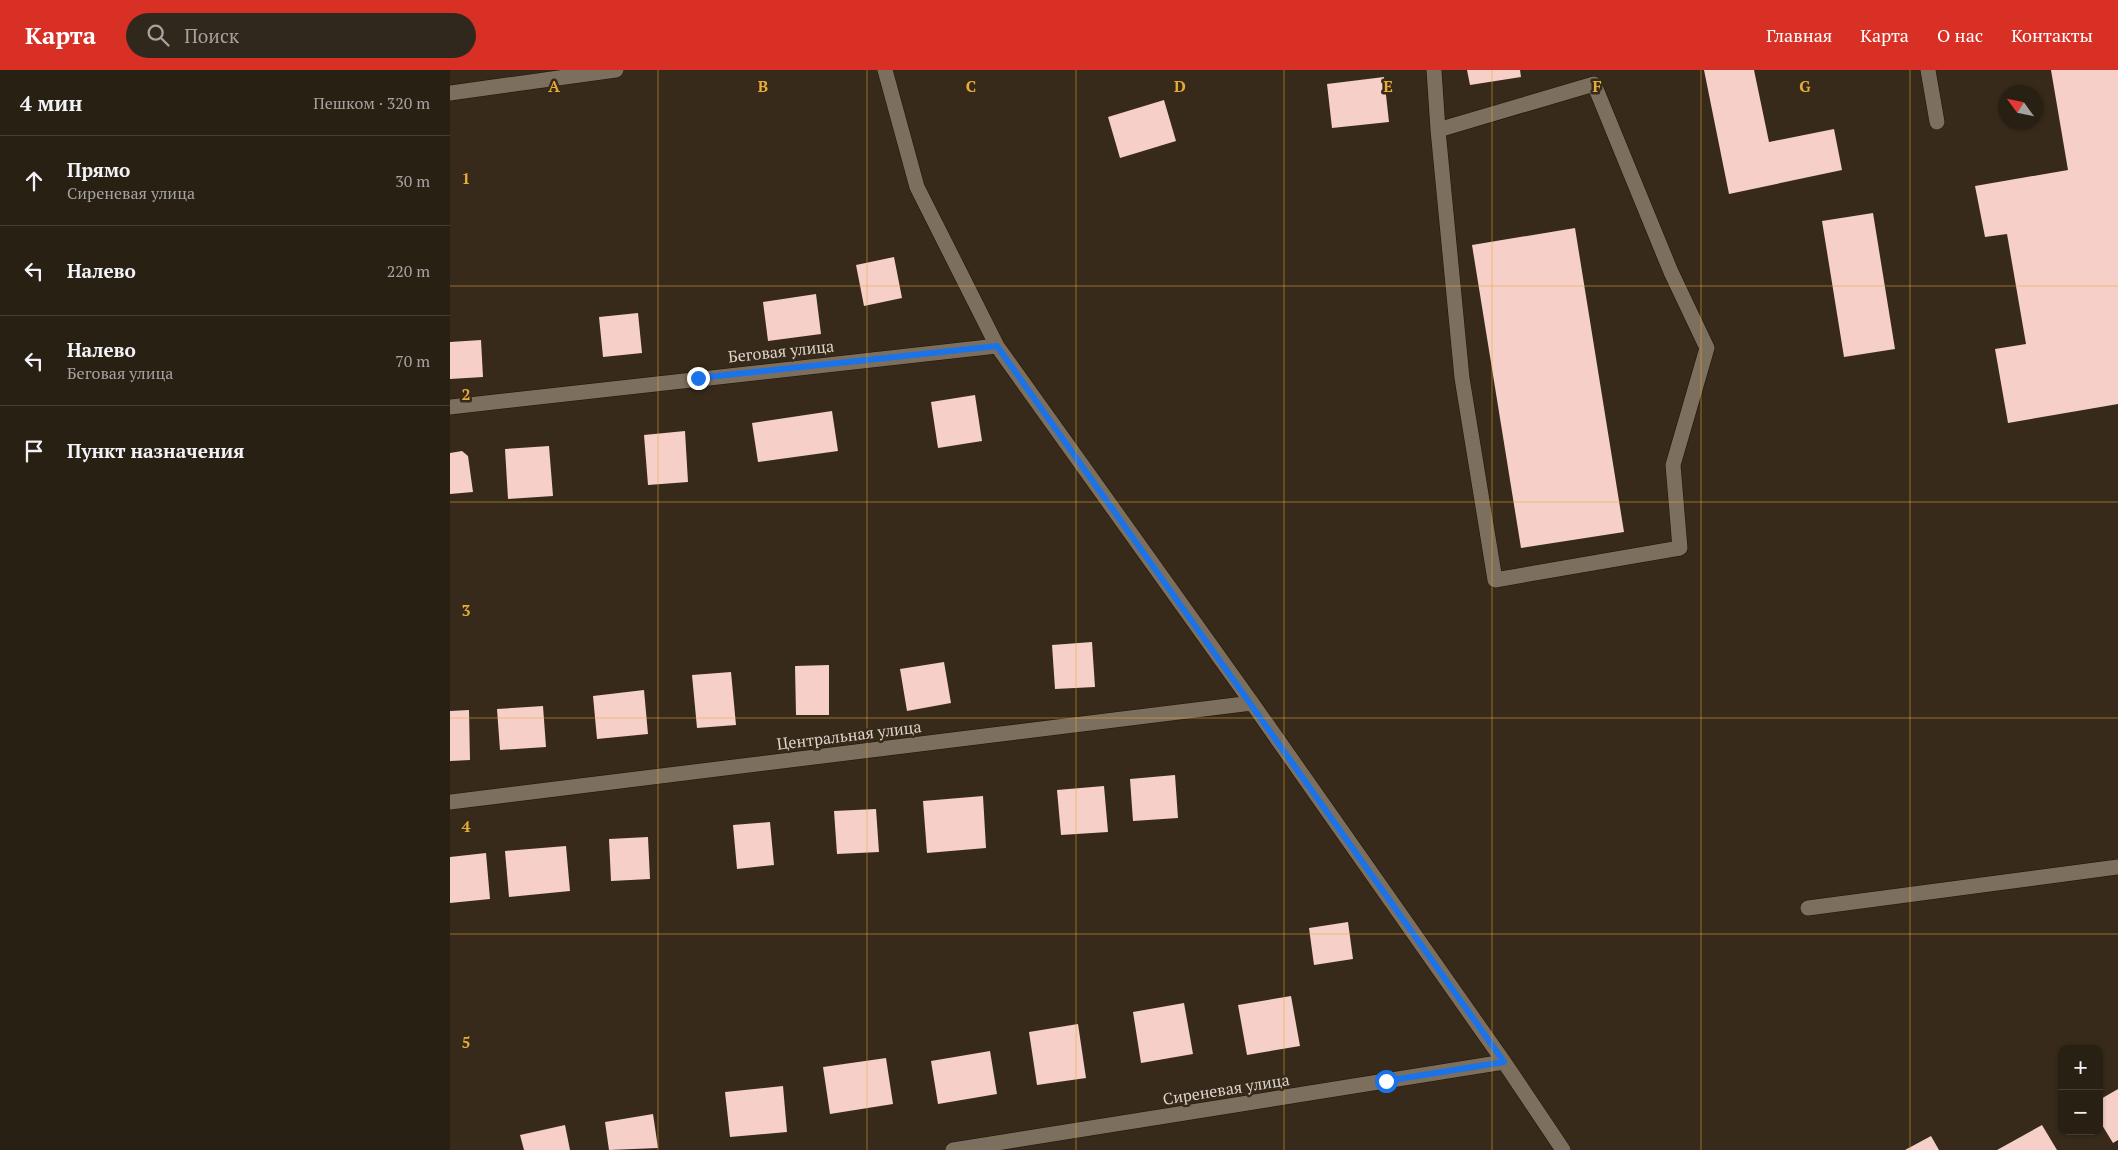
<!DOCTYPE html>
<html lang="ru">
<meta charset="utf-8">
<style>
body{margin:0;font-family:"PT Serif",serif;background:#31281d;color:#f1f3f6}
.controls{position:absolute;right:15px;bottom:15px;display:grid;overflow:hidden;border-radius:10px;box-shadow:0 1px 4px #0004}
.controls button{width:45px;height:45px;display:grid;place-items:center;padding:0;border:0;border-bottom:1px solid #453e34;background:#292014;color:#f1f3f6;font:25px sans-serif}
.compass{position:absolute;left:1548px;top:15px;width:45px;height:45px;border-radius:50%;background:#292014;box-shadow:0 1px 4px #0004;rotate:303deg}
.stop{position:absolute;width:15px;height:15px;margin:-11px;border:4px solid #1a73e8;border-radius:50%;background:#fff}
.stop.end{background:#1a73e8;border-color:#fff;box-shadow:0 1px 5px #0008}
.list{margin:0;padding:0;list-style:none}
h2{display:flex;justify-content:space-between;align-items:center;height:65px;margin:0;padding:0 20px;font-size:21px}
h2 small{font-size:16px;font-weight:400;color:#a5a3a0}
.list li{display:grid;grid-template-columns:32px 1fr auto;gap:15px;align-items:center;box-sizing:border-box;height:90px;padding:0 20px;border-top:1px solid #453e34}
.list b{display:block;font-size:19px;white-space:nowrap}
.list p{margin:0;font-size:16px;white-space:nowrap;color:#a5a3a0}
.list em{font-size:16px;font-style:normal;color:#a5a3a0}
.icon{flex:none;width:28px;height:28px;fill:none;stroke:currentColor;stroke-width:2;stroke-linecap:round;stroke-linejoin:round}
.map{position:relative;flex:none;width:1668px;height:1080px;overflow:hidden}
header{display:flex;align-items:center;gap:30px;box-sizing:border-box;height:70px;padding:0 25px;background:#d93025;color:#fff}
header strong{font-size:24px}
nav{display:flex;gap:28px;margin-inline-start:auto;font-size:18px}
.search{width:350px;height:45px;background:#31281d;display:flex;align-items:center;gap:12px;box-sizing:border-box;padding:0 18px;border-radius:28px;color:#a5a3a0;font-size:19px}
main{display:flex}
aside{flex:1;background:#292014}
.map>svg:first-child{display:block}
</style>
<header>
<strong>Карта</strong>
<div class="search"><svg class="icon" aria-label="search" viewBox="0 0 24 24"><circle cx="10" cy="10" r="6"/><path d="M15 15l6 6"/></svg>Поиск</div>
<nav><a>Главная</a><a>Карта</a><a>О нас</a><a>Контакты</a></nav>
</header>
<main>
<aside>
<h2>4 мин<small>Пешком · 320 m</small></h2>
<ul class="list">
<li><svg class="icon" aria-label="ahead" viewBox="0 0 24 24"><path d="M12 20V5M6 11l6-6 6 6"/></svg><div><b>Прямо</b><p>Сиреневая улица</p></div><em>30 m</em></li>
<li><svg class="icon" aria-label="left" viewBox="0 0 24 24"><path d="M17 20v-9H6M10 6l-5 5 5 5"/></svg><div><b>Налево</b></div><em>220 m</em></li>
<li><svg class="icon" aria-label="left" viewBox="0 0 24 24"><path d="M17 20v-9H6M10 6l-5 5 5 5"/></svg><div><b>Налево</b><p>Беговая улица</p></div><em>70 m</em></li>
<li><svg class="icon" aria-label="arrive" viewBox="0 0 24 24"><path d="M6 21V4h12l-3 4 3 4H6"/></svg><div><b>Пункт назначения</b></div></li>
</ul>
</aside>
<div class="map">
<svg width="1668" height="1080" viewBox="0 0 1668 1080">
<rect width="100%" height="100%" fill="#372a1a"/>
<path fill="#f5cfc8" d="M1017,0H1070L1071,7L1020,15Z
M1254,0H1304L1319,72L1384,59L1392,100L1279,124Z
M1601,0H1668V334L1558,353L1545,279L1576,274L1557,164L1535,167L1525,116L1618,100Z
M934,7L939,52L882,58L877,14Z
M714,30L726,71L670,88L658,47Z
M1423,143L1445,279L1394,287L1372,151Z
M1125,158L1174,462L1071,478L1022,175Z
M444,187L452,228L414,236L406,195Z
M366,224L371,264L318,271L313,232Z
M188,243L192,283L153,287L149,247Z
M31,270L33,307L0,309V272Z
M525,325L532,371L488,378L481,332Z
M382,341L388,381L308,392L302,353Z
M235,361L238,412L198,415L194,365Z
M99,376L103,426L58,429L55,379Z
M12,381L18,386L23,422L0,424V383Z
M642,572L645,617L605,619L602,575Z
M494,592L501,633L457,641L450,599Z
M379,595V645H346L345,596Z
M281,602L286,655L247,658L242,605Z
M194,620L198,664L147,669L143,626Z
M93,636L96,677L50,680L47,639Z
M19,640L20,690L0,691V641Z
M725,705L728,748L683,751L680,709Z
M654,716L658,762L611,765L607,720Z
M533,726L536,778L477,783L473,731Z
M426,739L429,782L387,784L384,741Z
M320,752L324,795L287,799L283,755Z
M198,767L200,809L161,811L159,769Z
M116,776L120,821L59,827L55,781Z
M36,783L40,829L0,833V787Z
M898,852L903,889L864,895L859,858Z
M841,926L850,976L797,985L788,935Z
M734,933L743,984L691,993L683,942Z
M628,954L636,1008L587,1015L579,962Z
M540,981L547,1024L488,1034L481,991Z
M436,988L443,1034L380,1044L373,997Z
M333,1016L337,1062L280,1067L275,1022Z
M1668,1019V1070L1663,1073L1649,1050V1030Z
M203,1044L208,1078L159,1080L155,1052Z
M115,1055L120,1080H74L70,1065Z
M1592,1055L1607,1080H1547Z
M1481,1066L1489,1080H1455Z"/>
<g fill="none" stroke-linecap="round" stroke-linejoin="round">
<g stroke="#1e1304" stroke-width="16">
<path id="minor" d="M435,0L467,117L547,276L802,633L1054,992L1113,1080
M984,0L988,60L1012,308L1045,510L1230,478L1223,395L1257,278L1221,202L1144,14L988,60
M1478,0L1487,52
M0,23L166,0
M0,337L547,276
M0,732L802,633
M1358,838L1668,797
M503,1080L1054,992"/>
</g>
<use href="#minor" stroke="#7d6f5d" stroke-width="15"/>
</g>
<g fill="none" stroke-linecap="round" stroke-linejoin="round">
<path stroke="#1a73e8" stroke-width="6" d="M248,308L547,276L1054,992L936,1011"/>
</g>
<path fill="none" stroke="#e7ac37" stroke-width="1" stroke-opacity="0.55" d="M208,0V1080M417,0V1080M626,0V1080M834,0V1080M1042,0V1080M1251,0V1080M1460,0V1080M0,216H1668M0,432H1668M0,648H1668M0,864H1668"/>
<g text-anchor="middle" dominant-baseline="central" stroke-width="5" stroke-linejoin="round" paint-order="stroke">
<g font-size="16" fill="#ddd5cb" stroke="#372a1a">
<text transform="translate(331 281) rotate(-6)">Беговая улица</text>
<text transform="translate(399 665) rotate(-7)">Центральная улица</text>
<text transform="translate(776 1019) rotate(-9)">Сиреневая улица</text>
</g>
</g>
<g font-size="16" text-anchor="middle" font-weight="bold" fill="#e7ac37" stroke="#372a1a" stroke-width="5" stroke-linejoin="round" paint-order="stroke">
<text x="104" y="22">A</text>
<text x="313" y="22">B</text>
<text x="521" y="22">C</text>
<text x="730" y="22">D</text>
<text x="938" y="22">E</text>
<text x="1147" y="22">F</text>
<text x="1355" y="22">G</text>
<text x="16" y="114">1</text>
<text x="16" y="330">2</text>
<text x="16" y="546">3</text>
<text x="16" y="762">4</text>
<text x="16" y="978">5</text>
</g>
</svg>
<div class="controls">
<button>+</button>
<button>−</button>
</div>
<svg class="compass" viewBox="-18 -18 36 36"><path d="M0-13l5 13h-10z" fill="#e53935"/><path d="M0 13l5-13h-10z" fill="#a5a3a0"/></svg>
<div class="stop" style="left:936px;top:1011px"></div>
<div class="stop end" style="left:248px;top:308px"></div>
</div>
</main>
